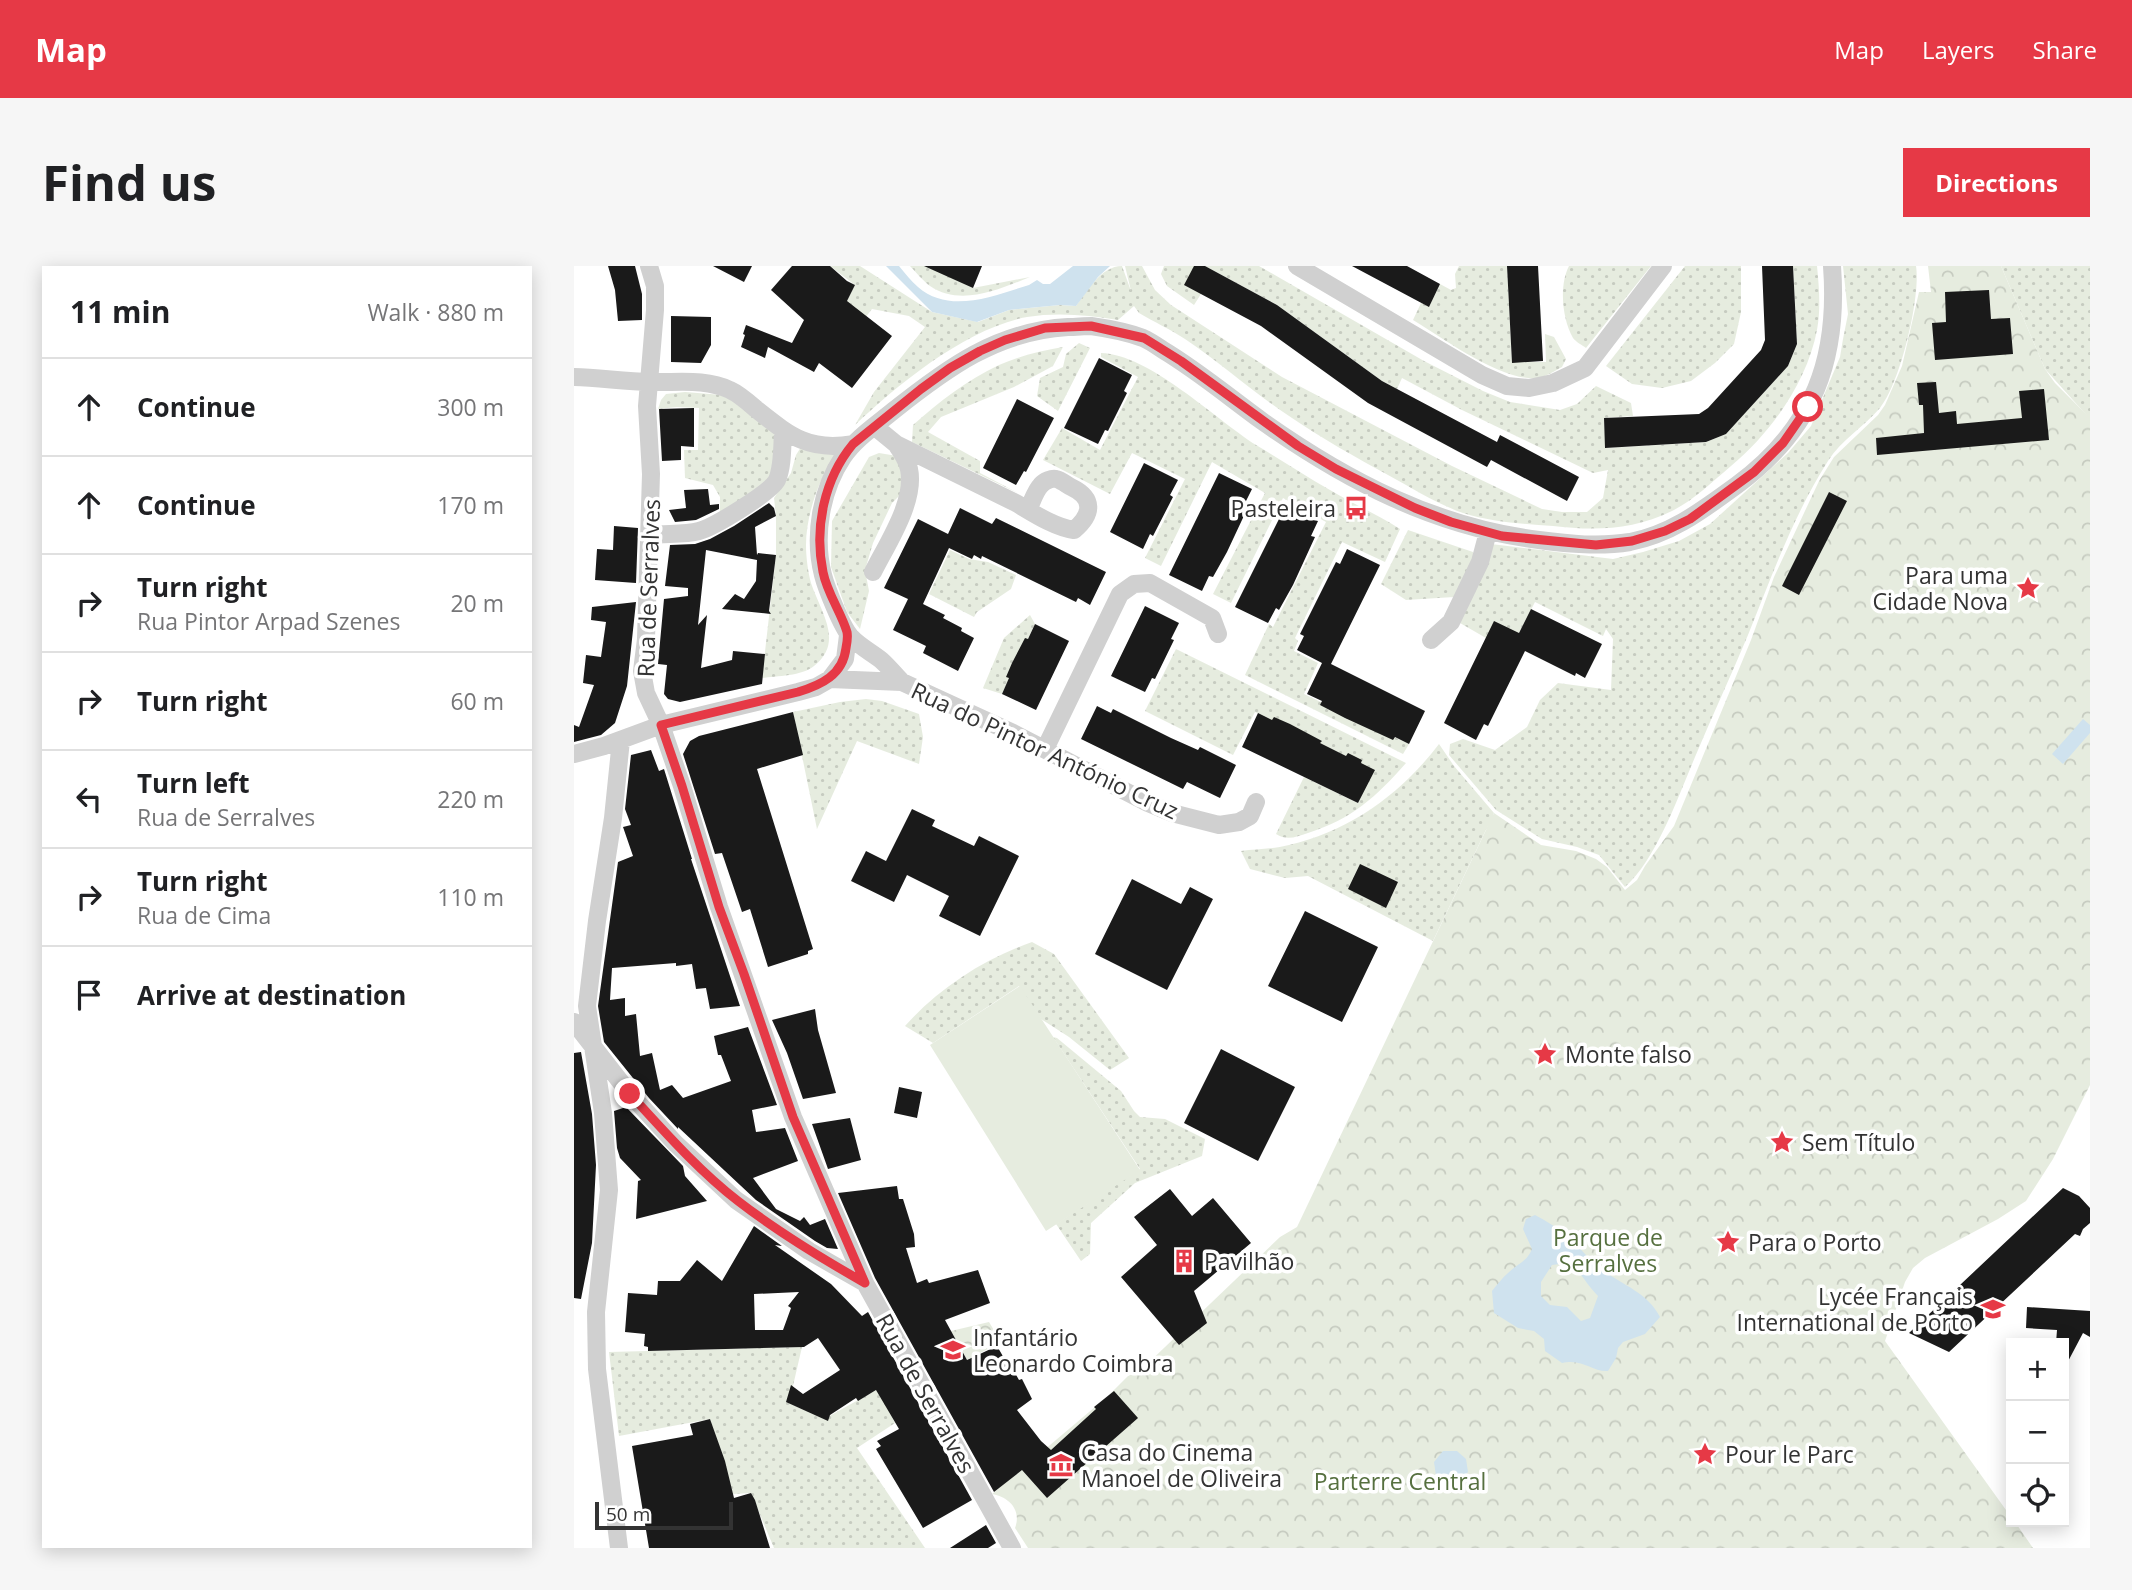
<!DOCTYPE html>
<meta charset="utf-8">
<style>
body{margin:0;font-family:"Open Sans",sans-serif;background:#f6f6f6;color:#202124}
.controls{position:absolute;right:21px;bottom:21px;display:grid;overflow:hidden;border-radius:0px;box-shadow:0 4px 18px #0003}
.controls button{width:63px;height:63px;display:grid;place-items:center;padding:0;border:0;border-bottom:2px solid #e0e0e0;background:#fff;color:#202124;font:35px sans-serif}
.scale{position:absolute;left:21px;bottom:18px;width:138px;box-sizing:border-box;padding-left:7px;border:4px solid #333;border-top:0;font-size:19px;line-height:24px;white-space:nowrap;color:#333;-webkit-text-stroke:5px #fff;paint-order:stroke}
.stop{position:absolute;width:21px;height:21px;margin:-16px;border:5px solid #e63946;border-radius:50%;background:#fff}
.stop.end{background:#e63946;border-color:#fff;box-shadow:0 2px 7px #0008}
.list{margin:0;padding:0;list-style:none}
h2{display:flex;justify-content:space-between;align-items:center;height:91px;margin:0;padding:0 28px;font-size:30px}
h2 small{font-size:23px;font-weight:400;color:#757577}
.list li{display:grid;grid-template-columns:46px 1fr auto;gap:21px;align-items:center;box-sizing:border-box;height:98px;padding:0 28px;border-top:2px solid #e0e0e0}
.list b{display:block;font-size:26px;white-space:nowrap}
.list p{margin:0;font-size:23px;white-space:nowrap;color:#757577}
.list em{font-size:23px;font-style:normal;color:#757577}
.icon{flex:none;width:38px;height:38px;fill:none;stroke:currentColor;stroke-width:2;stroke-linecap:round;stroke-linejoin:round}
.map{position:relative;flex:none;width:1516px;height:1282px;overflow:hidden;border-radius:0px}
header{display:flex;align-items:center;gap:42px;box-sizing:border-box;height:98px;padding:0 35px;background:#e63946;color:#fff}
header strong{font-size:33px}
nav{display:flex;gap:38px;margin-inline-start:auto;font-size:24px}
.intro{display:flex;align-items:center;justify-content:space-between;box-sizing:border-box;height:168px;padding:0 42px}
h1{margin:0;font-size:49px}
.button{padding:18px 32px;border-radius:0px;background:#e63946;color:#fff;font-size:24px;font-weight:700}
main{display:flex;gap:42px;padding:0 42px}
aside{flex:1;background:#fff;border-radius:0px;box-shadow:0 4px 18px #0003}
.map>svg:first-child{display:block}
</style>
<header>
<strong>Map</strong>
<nav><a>Map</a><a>Layers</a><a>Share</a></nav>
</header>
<div class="intro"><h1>Find us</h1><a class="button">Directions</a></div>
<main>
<aside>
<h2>11 min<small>Walk · 880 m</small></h2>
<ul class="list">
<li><svg class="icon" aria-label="ahead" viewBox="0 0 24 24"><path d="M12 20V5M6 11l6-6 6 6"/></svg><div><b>Continue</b></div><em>300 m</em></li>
<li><svg class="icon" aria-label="ahead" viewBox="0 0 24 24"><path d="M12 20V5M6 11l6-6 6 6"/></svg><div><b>Continue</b></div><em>170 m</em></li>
<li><svg class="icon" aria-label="right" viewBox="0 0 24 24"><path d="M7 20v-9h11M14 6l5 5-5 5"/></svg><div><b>Turn right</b><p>Rua Pintor Arpad Szenes</p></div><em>20 m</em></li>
<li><svg class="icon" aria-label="right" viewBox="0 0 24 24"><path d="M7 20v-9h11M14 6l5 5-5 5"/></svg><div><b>Turn right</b></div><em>60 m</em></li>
<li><svg class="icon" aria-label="left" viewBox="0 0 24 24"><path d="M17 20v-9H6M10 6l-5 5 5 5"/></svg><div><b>Turn left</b><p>Rua de Serralves</p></div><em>220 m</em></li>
<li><svg class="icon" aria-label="right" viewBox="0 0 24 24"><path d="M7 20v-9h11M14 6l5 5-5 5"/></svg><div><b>Turn right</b><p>Rua de Cima</p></div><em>110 m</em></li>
<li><svg class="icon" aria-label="arrive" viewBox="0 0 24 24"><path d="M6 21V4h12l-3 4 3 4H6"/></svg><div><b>Arrive at destination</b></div></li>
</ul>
</aside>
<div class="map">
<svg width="1516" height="1282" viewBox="0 0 1516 1282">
<defs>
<pattern id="grass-dots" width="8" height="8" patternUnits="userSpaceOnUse" patternTransform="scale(1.75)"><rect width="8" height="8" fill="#e6ecdf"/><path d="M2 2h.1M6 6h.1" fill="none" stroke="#c6cbc0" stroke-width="1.8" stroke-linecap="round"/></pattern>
<pattern id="forest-crowns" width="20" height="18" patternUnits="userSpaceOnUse" patternTransform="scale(1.75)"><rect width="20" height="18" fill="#e6ecdf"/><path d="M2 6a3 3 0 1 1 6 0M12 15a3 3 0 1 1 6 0" fill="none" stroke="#c6cbc0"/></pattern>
</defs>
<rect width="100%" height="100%" fill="#fff"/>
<path fill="url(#grass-dots)" d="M256,0H286L358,46L404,56L435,44L486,39L502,40C513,25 527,0 548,0L557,25L551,0H568L581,24L597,39L708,111L878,200L968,243L988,246H1013L1029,232L1034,204L1019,207L888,144L828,112L823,123L808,115L703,39L631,0H685L850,95L909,125L936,136L986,144L1003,138L1022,120L1057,137L1059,150L1030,152L1032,182L1132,176L1152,168L1214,100L1223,78L1219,0H1243C1245,21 1247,42 1243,64C1233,116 1197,167 1157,200C1138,216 1120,234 1098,245C1059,264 1021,265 979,260C949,258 918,256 889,247C863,238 838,222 814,209C781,191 749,173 718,152C681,128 648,98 611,73C596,63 580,56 565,47L560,40L544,54C514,49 483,46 453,51C393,62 324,118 281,159L300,126L351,61L335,50L298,43L284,61L265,50L281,19Z
M336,0H356L399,22L456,11C426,23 387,41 356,20C349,15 342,6 336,0Z
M590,0H620L627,28L620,39L593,20L587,8Z
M885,0H933L938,96H972L971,68L980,71L992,93L988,101C981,105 971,111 963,112C928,116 869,72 839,54L847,37L855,40L866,18L877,24L882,22L881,8Z
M995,0H1077L1012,82C1008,79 1002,76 999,72C988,53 985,19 995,0Z
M1111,0H1167V46L1160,78L1141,97L1117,115L1088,122L1058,118L1032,100Z
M1269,0H1342C1347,31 1326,118 1306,142C1290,161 1267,174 1254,195C1219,250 1198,310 1174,369C1157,410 1138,450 1121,491C1105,529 1082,594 1051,621L1025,589L1003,581L968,573L922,544L875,489L876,478L889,473L921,484L953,461L966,434L984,417L1037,424L1039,373L1032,363L1029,370L961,336L945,367L912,372L886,357L917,278L1039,293L1069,286L1105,275L1136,258L1214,187L1237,160L1266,91L1269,73L1274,48Z
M1427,0H1516V153L1471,103Z
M505,77L516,82L484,145L463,130L466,112L489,101L492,88Z
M489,81L479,100L440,121L367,151L354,166L406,195V207L444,227L338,176L339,159C365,136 393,114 425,99C445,90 467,85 489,81Z
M527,87C575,88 641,153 682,179C707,194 731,210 756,224C779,238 803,248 826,263L811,296L768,276L721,372L724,375L720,385L744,397L730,428L835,478L829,488L671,409L695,358L699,361L752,256L709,232L657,337L639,328L691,227L638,196L587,300L571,292L611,213L558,187L536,228L469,194L488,162L526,184L564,111L527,91Z
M111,126L161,130L209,167L204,193L190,221L146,248V231L139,219L111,212L110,184H124L125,142L103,141L84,143L87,134L92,128Z
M227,181L265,183C246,209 232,248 232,279C232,291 234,306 237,317C246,345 271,376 240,400C228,410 203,410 188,412L202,289V250L200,232L217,207L222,189Z
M305,187L323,190L328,200L327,228L318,237L299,277L291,304L295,325L286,363L273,346L257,301L258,255L295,191Z
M834,264L899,286L901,293L880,331L832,334L807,318Z
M376,284L395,293L414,296L442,309L437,323L403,346L400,351L355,328Z
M456,349L461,358L428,428L409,422L430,372Z
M602,383L832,497C802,531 778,553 734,567C722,571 713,575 702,568L730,511L784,537L800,504L681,446L659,489L571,445Z
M292,433L308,435L345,448L349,471L345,498L283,475L243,563L219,446L266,436Z
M865,478L880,500L920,547L859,675L734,610L711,612L676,603L667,585C683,583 700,583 715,579C776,565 827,528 865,478Z
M458,676L480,688L555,792L536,804L495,771L467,753L445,720L359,777L331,760C365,722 410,693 458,676Z
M479,771L483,772L547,825L560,845L566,851L591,853L631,873L628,890L561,917L517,957L516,988L507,995L482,958L566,903Z
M228,1081L215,1137L250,1153L304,1123L321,1157L283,1182L351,1282H200L177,1227L159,1228L136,1153L45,1170L35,1086Z"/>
<path fill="url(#forest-crowns)" d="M1354,0H1427L1471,103L1481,117L1516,152V819L1479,893L1452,935L1424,953L1351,992L1339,1002L1331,1016L1311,1075L1437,1251V1256H1441L1459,1282H454L441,1262C448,1244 435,1231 418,1228L534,1130L554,1110L568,1103L706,971L723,961L912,564L917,548L919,549L920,547L967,579L1002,585L1022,593L1033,601L1051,624L1063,614L1071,600L1100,560L1177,374L1200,311L1245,215L1260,191L1304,149L1311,139L1328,100L1345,26H1357Z
M415,1056L427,1076L393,1094L377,1065Z"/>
<path fill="#e6ecdf" d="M446,720L566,904L472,965L356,779Z"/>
<path fill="#cfe2ee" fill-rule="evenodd" d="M312,0H325C331,7 337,15 344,21C376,49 421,29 455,19L463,14L469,18H476L499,0H536L524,11L502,40L486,39L435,44L403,56L358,46Z
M1509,453L1516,459V467L1489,498L1478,488Z
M961,949C972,955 983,961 993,970C1005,980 1015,994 1028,1004C1049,1019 1074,1027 1086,1051L1071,1068L1049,1076L1044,1082L1042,1092L1034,1105C1018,1106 1009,1092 988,1097L971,1085L970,1073L960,1065L944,1062L920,1047L918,1025C923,1019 928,1012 934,1007C943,998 953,996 958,983L949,963L952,953ZM993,997C1009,1007 1011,1017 1024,1030L1016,1052L1007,1055L993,1041L976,1039L967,1030V1016L978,999Z
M869,1185H883L892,1193L894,1206L884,1217H873L862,1210L860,1196Z"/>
<path fill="#1a1a1a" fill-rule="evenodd" d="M34,0H61L68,28V54L44,55L41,24Z
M139,0H178L170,16Z
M218,0H256L273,15L281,19L273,35L318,70L278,122L245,97L240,106L194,81L191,92L167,81L171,69L169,68L172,59L218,77L230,54L197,24Z
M350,0H408L399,22Z
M620,0H631L703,39L808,115L923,176L926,169L1005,211L993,235L917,194L913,201L794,137L687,60L610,19Z
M778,0H833L866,18L855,41Z
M933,0H964L969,95L938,97Z
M1188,0H1219L1223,78L1214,100L1152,168L1132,176L1031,182L1030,152L1125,148L1134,142L1187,84L1191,74Z
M1415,24L1417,53L1436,52L1439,88L1361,94L1358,57L1372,56L1371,26Z
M97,50L137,51V79L127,97L97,96Z
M525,92L558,109L550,125L553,127L534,165L531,164L524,178L490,162Z
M1362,116L1365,147L1382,145L1383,158L1448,152L1445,125L1470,123L1475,174L1303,189L1302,172L1350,167L1349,139H1345L1343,117Z
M443,133L480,152L452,206L450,205L442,219L409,202Z
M120,142V181L107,180V194L88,195L85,143Z
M570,197L604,214L596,229L599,231L579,270L576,268L569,283L536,266Z
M645,207L678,223L671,237L675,239L653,286L639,311L635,310L628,325L595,309Z
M134,223L136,239L145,238V243L122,254L101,256L95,244L112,242L110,224Z
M1255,226L1273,235L1225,329L1208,320Z
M195,237L200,242L202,250L181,261L183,289L184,287L202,289L195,345L197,348L148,343L161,328L170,333L182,315L183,294L132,284L124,359L133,349L127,402L158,394L159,385L191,388L188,418L106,436L94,433L90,428L93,399L84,398L90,333L114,330V322L91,320L96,279L121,278L136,273L160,260Z
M712,239L744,255L737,270L741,271L719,319L705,344L702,342L694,357L661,341Z
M386,242L418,258L422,252L532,306L516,339L504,332L502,336L408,290L407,293L400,289L398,293L375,282L349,338L371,349L369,352L388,362L387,365L400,372L384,405L349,387L352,380L319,364L334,333L310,322L344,253L374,268Z
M40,260L64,262L62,317L21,314L23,283L39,284Z
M773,283L806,299L757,398L851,445L835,478L821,471L819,474L771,452L746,439L748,435L733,428L748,397L723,384L730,370L726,368L762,296L766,298Z
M62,336L53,420L41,457L27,469L0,476V459L5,461L20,419L9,417L12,389L27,391L32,356L17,354L18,341Z
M571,340L605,357L597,373L600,374L581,413L578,412L571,426L537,410Z
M957,343L1028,378L1011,412L1002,407L1001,410L951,385L914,460L910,458L902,474L870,457L920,355L945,367Z
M461,358L495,375L462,444L428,428L435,412L432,411L438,397L451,372L454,373Z
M523,440L537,447L539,443L597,472L624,484L626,481L662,499L646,532L613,516L609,523L507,473Z
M219,446L229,489L183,503L239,683L234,685V688L194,701L176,643L168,646L148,587L141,588L109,488L116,475L125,470Z
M684,447L698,454L700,451L716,458L748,475L746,477L772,490L774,487L788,494L787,497L801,504L784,537L668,481Z
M77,484L85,505L90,503L118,593H117L166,740L136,743L132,722L122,723L118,698L102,700V697L38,702L36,734L51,732V750L62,748L66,790L78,787L86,824L98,819L109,832L157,815L147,789H144L140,770L174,761L203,839L178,844L182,866L211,862L224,895L179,912L202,943L226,955L230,951L236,959L251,953L264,983L253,982L241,975L182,934L104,861V863L75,832L30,776L24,740L44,596L59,590L49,561L57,559L51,543L57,489Z
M338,543L361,554L358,560L400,580L405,570L445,590L406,670L365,650L375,630L333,609L320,636L277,615L292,585L312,595Z
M786,598L824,616L812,642L774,623Z
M558,613L607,638L616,621L639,633L593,724L521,688Z
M731,645L804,681L768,756L694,720Z
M241,743L244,764L262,827L229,833L213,787L198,754Z
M647,783L721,821L684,895L610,857Z
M7,786L18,848L22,899L18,977L7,1033L0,1032V787Z
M325,821L348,826L343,852L320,847Z
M52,841L109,900L111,910L133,935L62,953L64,915L67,914L46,892L43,882L40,845Z
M276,852L287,894L254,903L238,858Z
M323,920L325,933H329L340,968L341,981L332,982L343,1017L353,1013L355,1017L404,1004L416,1037L371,1054L393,1094L423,1080L434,1099L436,1098L445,1114L448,1113L458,1133L443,1144L467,1175L477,1184L522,1143L520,1141L540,1125L564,1152L473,1232L448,1204L420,1226L301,1012L264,927Z
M1489,922L1505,930L1516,942V957L1509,963L1506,970L1501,968L1375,1086L1335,1067Z
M596,923L618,950L639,932L677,977L620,1025L633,1057L605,1079L547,1011L583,979L560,951Z
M180,960L208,980L201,979L257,1018L288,1050L294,1046L398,1234L349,1262L302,1183L307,1180L303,1175L325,1163L302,1124L284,1135L282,1132L256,1149L254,1155L212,1136L217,1119L229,1128L266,1104L244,1072L230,1081L74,1085V1081L70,1080L71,1068L51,1066L54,1027L83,1029L84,1015H106L123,994L148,1015ZM225,1026L214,1040L217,1042L209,1064H181L180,1028Z
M1453,1041L1516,1045V1071L1509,1067L1490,1103V1077H1482L1483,1064L1452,1062Z
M136,1153L151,1195L160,1232L177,1227L181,1234L196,1282H75L58,1180L119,1169L116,1158Z
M412,1259L422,1277L414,1282H376Z"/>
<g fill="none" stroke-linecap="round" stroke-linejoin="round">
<path stroke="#d0d0d0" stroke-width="18" d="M75,0L81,20V44L73,140L77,208L72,373L68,405L72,427L87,459L108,520L145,641L219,851L291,1017L438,1282
M723,0L908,109L933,120L955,122L979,117L1011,102L1089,0
M0,111C25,112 50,115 76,116C102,117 131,112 156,124C165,128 174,136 182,143C215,169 234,186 279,178
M300,160L322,178L442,237C459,247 480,261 500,264C519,248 520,232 497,221C493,219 487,214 482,213C478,212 470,215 467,219C461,225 458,236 454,244
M76,269C92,267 110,269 125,265C140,261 196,227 203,214C209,200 208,180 209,165
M299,306C313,278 342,235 335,203C333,194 327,185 322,178
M857,374L877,356L906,296L914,266
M256,413L271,393L274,369
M328,416C321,409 315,401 307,394C297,386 285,380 277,371C268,362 252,321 249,309C239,270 247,224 269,191C281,173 302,159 319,145C373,102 423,65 494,61C502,61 510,60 517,60C531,62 556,67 569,72C576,75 583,80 589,84C624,105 655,131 688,155C773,215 861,261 965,274C995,278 1026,281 1056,276C1098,268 1130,243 1163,219C1240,162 1265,93 1258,0
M471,483L546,328L560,318L576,317L638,352L644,368
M0,488L30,480L87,459L224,426L242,421L256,413L328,416L439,467L574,537L598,547L645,559L665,556L676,550L682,536
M0,756L56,828L101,877L162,934L235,985L291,1017
M45,1282L23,1103L22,1046L35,924L29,847L13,740L23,655L39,552L47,474"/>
</g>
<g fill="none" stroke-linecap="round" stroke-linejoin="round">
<path stroke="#e63946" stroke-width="9" d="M56,828C90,865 124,904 164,935C204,966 247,992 291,1017L219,851L170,708L145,641L108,520L87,459L224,426C247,419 269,409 272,382C273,377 274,371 273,366C267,346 253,327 249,306C240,262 250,213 279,178L347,123L376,102L406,85L431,74L471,62L517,60L570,72L607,95L724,180L762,203L841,242L877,256L928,270L1022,279L1058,275L1091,265L1116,253L1180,206L1209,177L1234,141"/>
</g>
<defs>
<g id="bus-bare" transform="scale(1.89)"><path d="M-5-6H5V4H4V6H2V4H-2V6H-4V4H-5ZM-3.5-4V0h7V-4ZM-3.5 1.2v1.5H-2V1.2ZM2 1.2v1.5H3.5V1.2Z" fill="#e63946" stroke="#fff" stroke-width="2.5" paint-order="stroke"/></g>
<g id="sight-bare" transform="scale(1.89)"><path d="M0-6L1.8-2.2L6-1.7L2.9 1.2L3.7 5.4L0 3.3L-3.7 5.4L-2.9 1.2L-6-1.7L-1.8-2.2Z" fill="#e63946" stroke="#fff" stroke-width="2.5" paint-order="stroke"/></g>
<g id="building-bare" transform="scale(1.89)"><path d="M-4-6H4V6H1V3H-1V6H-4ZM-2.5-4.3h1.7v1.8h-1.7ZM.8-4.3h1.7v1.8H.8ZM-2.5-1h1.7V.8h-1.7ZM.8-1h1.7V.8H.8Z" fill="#e63946" stroke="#fff" stroke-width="2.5" paint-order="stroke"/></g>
<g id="school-bare" transform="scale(1.89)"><path d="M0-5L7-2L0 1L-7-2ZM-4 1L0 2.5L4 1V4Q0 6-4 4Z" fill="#e63946" stroke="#fff" stroke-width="2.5" paint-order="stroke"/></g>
<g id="museum-bare" transform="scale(1.89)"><path d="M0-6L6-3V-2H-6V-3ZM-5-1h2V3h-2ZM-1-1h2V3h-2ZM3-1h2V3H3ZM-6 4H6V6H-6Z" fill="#e63946" stroke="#fff" stroke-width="2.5" paint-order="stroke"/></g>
</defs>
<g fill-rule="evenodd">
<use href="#bus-bare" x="782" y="242"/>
<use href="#sight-bare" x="1454" y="322"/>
<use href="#sight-bare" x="971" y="788"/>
<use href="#sight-bare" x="1208" y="876"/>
<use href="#sight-bare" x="1154" y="976"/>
<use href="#building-bare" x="610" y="995"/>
<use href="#school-bare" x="1419" y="1043"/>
<use href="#school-bare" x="379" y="1084"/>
<use href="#sight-bare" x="1131" y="1188"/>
<use href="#museum-bare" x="487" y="1199"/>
</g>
<g text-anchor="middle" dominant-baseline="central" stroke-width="7" stroke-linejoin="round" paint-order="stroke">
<g font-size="23" fill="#333" stroke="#fff" text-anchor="start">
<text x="762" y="242" text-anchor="end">Pasteleira</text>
<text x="1434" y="309" text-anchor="end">Para uma<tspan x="1434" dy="26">Cidade Nova</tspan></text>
<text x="991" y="788">Monte falso</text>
<text x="1228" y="876">Sem Título</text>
<text x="1174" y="976">Para o Porto</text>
<text x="630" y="995">Pavilhão</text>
<text x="1399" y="1030" text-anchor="end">Lycée Français<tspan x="1399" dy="26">International de Porto</tspan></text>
<text x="399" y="1071">Infantário<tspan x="399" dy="26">Leonardo Coimbra</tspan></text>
<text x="507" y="1186">Casa do Cinema<tspan x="507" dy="26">Manoel de Oliveira</tspan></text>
<text x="1151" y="1188">Pour le Parc</text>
</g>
<g font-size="23" fill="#333" stroke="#fff">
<text transform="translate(74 322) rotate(-88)">Rua de Serralves</text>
<text transform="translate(471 484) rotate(25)">Rua do Pintor António Cruz</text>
<text transform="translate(352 1127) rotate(61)">Rua de Serralves</text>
</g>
<g font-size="23" fill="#56703f" stroke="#fff">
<text x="1034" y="971">Parque de<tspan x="1034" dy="26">Serralves</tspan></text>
<text x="826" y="1215">Parterre Central</text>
</g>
</g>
</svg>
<div class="controls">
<button>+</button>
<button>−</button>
<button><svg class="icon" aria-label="locate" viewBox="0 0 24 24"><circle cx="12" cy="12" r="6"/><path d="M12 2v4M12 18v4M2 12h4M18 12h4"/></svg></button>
</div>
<div class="scale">50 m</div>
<div class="stop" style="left:1234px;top:141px"></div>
<div class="stop end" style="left:56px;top:828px"></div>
</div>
</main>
